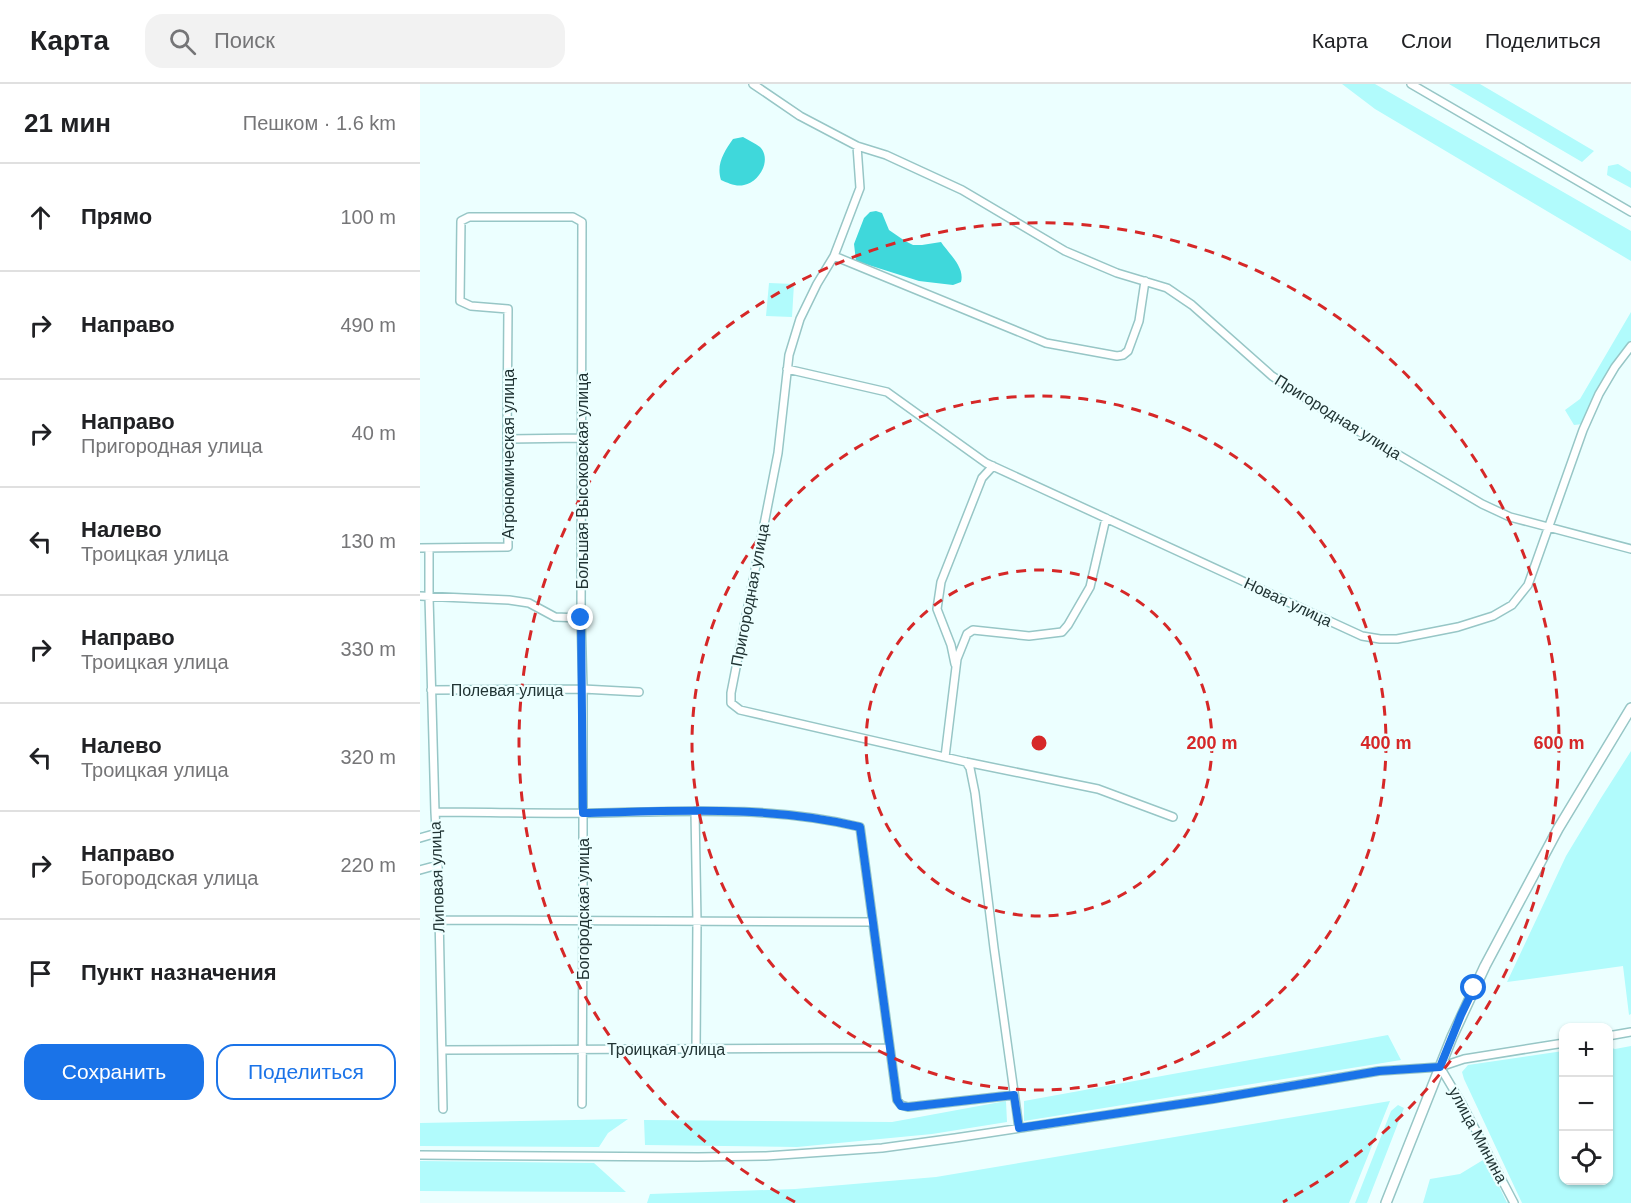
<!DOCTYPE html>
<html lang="ru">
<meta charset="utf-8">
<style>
body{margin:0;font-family:Arial,sans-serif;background:#f2f2f2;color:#202124}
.controls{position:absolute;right:18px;bottom:18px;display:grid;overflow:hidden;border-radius:12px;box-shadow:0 2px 4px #0004}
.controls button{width:54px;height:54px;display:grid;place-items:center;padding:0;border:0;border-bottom:2px solid #e0e0e0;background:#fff;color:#202124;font:30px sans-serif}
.stop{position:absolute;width:18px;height:18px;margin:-14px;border:4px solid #1a73e8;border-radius:50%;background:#fff}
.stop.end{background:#1a73e8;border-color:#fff;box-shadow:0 2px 6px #0008}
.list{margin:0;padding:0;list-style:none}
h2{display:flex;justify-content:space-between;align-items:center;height:78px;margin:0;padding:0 24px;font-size:26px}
h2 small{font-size:20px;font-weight:400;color:#757577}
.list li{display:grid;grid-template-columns:39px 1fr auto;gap:18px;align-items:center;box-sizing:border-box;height:108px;padding:0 24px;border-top:2px solid #e0e0e0}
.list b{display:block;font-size:22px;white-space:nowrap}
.list p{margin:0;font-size:20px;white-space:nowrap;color:#757577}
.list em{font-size:20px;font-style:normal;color:#757577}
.actions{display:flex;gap:12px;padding:18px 24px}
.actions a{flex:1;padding:14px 0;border:2px solid #1a73e8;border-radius:18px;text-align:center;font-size:21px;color:#1a73e8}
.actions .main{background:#1a73e8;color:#fff}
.icon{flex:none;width:33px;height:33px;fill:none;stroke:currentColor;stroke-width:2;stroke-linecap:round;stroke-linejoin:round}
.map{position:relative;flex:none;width:1211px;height:1119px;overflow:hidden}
header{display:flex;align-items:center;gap:36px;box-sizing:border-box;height:84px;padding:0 30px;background:#fff;border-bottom:2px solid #e0e0e0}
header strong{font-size:28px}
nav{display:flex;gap:33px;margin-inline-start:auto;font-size:21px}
.search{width:420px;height:54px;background:#f2f2f2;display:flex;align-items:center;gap:15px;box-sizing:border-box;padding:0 21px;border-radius:18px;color:#757577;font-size:22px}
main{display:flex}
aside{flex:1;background:#fff}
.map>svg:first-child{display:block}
</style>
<header>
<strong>Карта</strong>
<div class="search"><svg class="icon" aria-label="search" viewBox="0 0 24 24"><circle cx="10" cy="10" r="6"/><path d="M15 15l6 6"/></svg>Поиск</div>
<nav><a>Карта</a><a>Слои</a><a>Поделиться</a></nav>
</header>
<main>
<aside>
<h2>21 мин<small>Пешком · 1.6 km</small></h2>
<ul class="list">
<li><svg class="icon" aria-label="ahead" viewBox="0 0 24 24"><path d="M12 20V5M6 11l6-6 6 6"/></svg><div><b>Прямо</b></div><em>100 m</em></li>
<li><svg class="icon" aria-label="right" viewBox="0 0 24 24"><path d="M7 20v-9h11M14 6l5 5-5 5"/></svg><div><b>Направо</b></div><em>490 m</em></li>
<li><svg class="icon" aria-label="right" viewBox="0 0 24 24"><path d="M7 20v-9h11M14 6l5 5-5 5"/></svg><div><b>Направо</b><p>Пригородная улица</p></div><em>40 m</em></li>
<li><svg class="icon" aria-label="left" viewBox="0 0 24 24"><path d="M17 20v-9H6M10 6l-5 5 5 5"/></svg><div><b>Налево</b><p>Троицкая улица</p></div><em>130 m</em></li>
<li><svg class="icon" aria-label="right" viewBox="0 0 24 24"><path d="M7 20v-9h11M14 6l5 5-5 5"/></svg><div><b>Направо</b><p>Троицкая улица</p></div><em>330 m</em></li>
<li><svg class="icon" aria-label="left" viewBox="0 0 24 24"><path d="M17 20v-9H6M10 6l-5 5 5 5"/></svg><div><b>Налево</b><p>Троицкая улица</p></div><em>320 m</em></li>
<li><svg class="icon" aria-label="right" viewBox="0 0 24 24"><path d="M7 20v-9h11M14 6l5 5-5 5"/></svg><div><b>Направо</b><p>Богородская улица</p></div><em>220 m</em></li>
<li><svg class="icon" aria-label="arrive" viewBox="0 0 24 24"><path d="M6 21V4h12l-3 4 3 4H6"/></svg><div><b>Пункт назначения</b></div></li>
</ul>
<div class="actions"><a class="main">Сохранить</a><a>Поделиться</a></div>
</aside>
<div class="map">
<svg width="1211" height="1119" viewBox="0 0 1211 1119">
<rect width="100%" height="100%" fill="#ecffff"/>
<path fill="#b1fbfc" d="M922,0H955L1211,147V177L955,25Z
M1029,0H1060L1174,67L1162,78Z
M1198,80L1211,88V104L1187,91L1188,82Z
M349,199L374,200L372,233L346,232Z
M1211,228V260L1163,340L1154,341L1145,326L1160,315Z
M1211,667V930L1209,931L1203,882L1087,898L1146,772L1181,714Z
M968,951L981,976L604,1037V1017Z
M1211,962V1119H1102L1044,995L1042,988L1048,981L1143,967L1144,1096H1188L1189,963L1195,965Z
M586,1017L587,1038L512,1050L377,1063L225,1061L224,1036L472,1038Z
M970,1017L929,1119H227L230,1110L375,1105L516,1093Z
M978,1021L984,1024L947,1119H935L971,1027Z
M208,1035L188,1049L179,1063L0,1062V1039Z
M1063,1076L1068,1079L1087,1119L1089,1114L1096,1119H1003L1010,1095L1040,1090Z
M0,1077L174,1079L206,1108L0,1107Z"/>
<path fill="#3fd8db" d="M323,53C328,56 335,59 340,63C352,75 340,98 324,101C316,103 308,99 301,96C296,80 304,68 313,55Z
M456,127L462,129L469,146L485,157L493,161H502L521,158C529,170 545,183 541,198L533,201L499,197L436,177L434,160L444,134L450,128Z"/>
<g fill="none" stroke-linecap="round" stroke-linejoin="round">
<g stroke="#97c6c6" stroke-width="10">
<path id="minor" d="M333,0L380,32L437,62L466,71L542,106L645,167L697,189L747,204L772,221L852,292L916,334L1062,420L1090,433L1211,465
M991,0L1211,128
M437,62L440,104L414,172L397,200L380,235L369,271L358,369L311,609V619L320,626L546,678L678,705L753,733
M414,172L626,259L697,272L703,271L708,267L719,237L725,197
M367,285L467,308L566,379L942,552L960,555H977L1038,543L1073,532L1092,521L1108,501L1163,346L1179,310L1195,283L1211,262
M87,355L163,354
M0,464L88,463L87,355L88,225L51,222L40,217L41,137L49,133H153L162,138L161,534L163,605V836L162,1020
M9,464V513L15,728L18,781L23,1025
M0,512L89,516L109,519L135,533L161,534
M535,580L531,561L517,525L521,498L562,394L573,382
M11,606L163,605L219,608
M525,673L537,575L547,550L553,546L609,552L642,548L648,541L670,503L686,434
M546,678L550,684L555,709L574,864L599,1044
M275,727L277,838L276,965
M15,728C70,728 125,730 180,729C267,727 355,722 440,743L477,1016L481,1021L488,1023L594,1011
M0,754L17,749
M0,786L18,781
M18,836L453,838
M1188,952L1211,948
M22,966L470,964
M1020,983L1042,1020L1094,1119
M0,1071L278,1073L346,1072L462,1064L535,1054L793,1015L959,987L1020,983L1044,975L1144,959"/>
</g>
<g stroke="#97c6c6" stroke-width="12">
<path id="major" d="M966,1119L1032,953L1065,882L1138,745L1211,624"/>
</g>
<use href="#minor" stroke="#fff" stroke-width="7"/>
<use href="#major" stroke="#fff" stroke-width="9"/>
</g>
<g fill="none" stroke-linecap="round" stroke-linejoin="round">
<path stroke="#1a73e8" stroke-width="8" d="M161,534L163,729C255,727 350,721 440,743L477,1016L481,1022L488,1023L594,1011L599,1044L794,1015L959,987L1020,983L1041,931L1054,904"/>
</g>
<g fill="none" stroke="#d62828" stroke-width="3" stroke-dasharray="10 8">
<circle cx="619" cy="659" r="173"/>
<circle cx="619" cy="659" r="347"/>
<path d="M375 1118A520 520 0 1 1 863 1118"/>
</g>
<g text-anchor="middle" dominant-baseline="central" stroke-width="4.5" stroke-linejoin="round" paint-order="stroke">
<g font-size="16" fill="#213434" stroke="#ecffff">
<text transform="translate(918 333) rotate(32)">Пригородная улица</text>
<text transform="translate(88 370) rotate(-90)">Агрономическая улица</text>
<text transform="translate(162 397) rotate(-90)">Большая Высоковская улица</text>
<text transform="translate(330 511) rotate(-79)">Пригородная улица</text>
<text transform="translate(868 518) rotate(25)">Новая улица</text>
<text x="87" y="606">Полевая улица</text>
<text transform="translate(17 793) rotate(-92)">Липовая улица</text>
<text transform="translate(163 825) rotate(-90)">Богородская улица</text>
<text x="246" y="965">Троицкая улица</text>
<text transform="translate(1058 1051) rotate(62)">улица Минина</text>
</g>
</g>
<circle cx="619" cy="659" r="9" fill="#d62828" stroke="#ecffff" stroke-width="3"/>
<g font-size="18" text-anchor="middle" font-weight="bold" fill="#d62828" stroke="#ecffff" stroke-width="4.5" stroke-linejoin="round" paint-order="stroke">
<text x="792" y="665">200 m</text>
<text x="966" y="665">400 m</text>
<text x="1139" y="665">600 m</text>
</g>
</svg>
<div class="controls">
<button>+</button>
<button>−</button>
<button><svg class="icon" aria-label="locate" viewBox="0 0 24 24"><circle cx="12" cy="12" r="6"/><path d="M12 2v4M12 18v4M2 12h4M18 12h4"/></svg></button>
</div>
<div class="stop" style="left:1054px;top:904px"></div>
<div class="stop end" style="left:161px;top:534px"></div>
</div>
</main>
